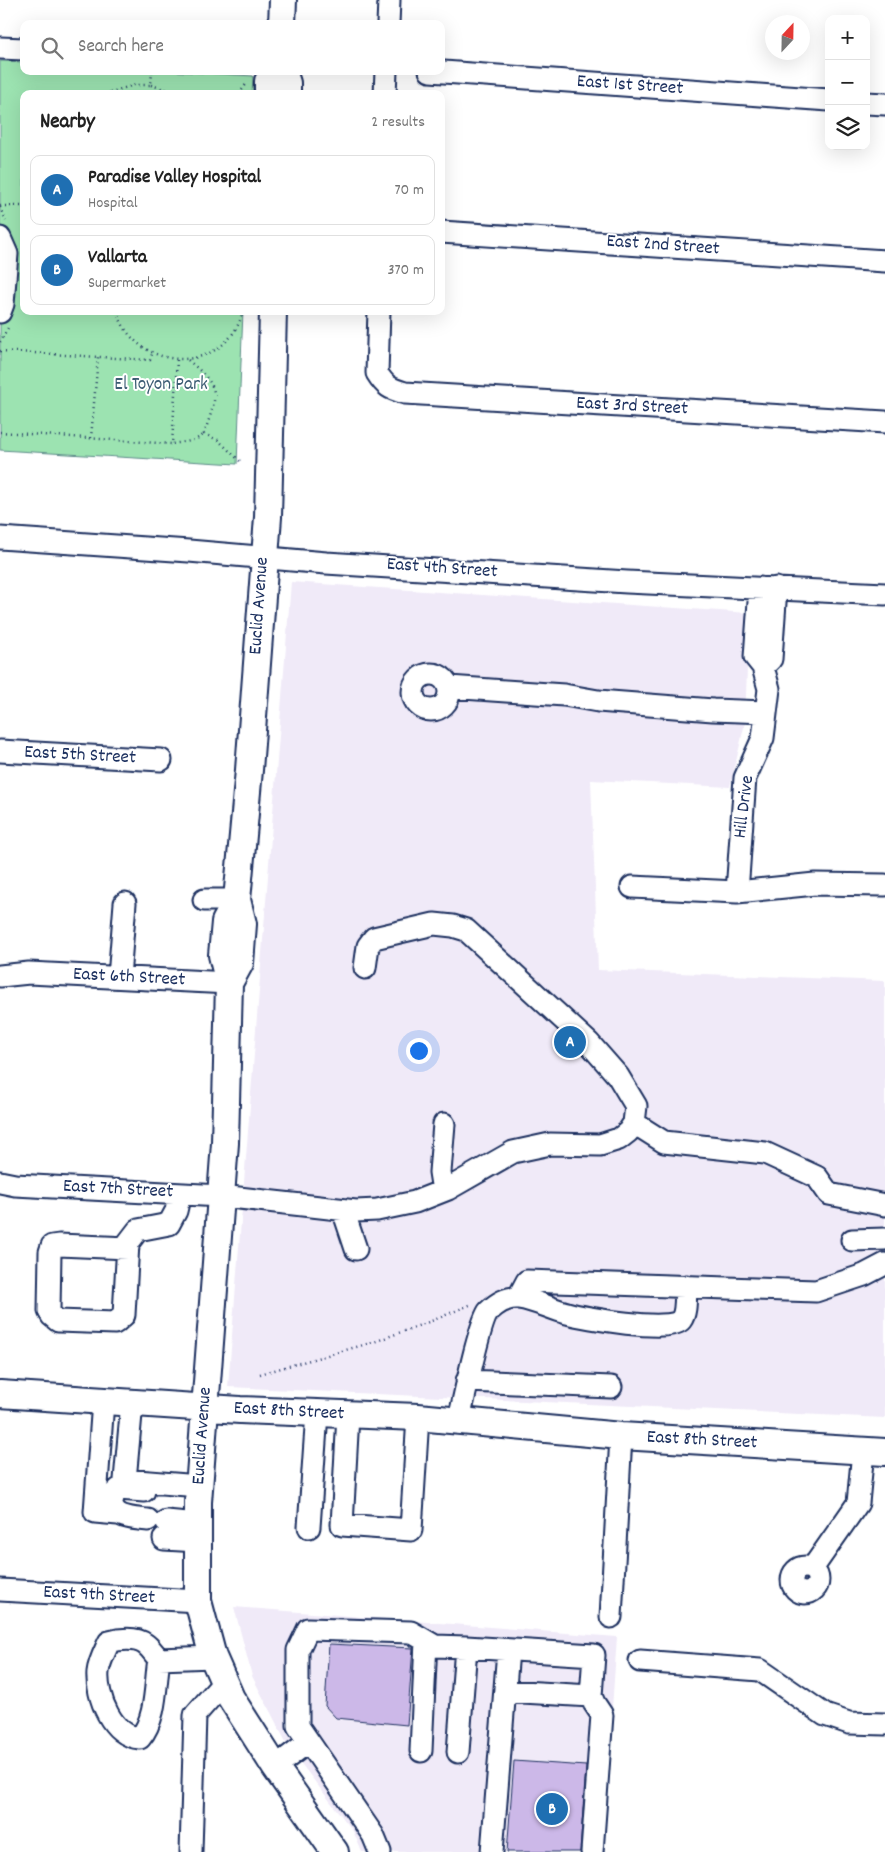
<!DOCTYPE html>
<meta charset="utf-8">
<style>
body{margin:0;font-family:Dekko,sans-serif;background:#f2f2f2;color:#222}
.controls{position:absolute;right:15px;top:15px;display:grid;overflow:hidden;border-radius:10px;box-shadow:0 5px 20px #0002}
.controls button{width:45px;height:45px;display:grid;place-items:center;padding:0;border:0;border-bottom:1px solid #e0e0e0;background:#fff;color:#222;font:25px sans-serif}
.compass{position:absolute;left:765px;top:15px;width:45px;height:45px;border-radius:50%;background:#fff;box-shadow:0 5px 20px #0002;rotate:22deg}
.you{position:absolute;left:418px;top:1050px;width:18px;height:18px;margin:-12px;border:4px solid #fff;border-radius:50%;background:#1a73e8;box-shadow:0 0 0 8px #1a73e833}
.badge{display:grid;place-items:center;width:32px;height:32px;border-radius:50%;background:#1f6fb2;color:#fff;font-size:16px;font-weight:700}
.pin{position:absolute;translate:-50% -50%;border:2px solid #fff;box-shadow:0 1px 5px #0006}
.list{margin:0;padding:0;list-style:none}
h2{display:flex;justify-content:space-between;align-items:center;height:65px;margin:0;padding:0 20px;font-size:21px}
h2 small{font-size:16px;font-weight:400;color:#767676}
.list li{display:grid;grid-template-columns:32px 1fr auto;gap:15px;align-items:center;box-sizing:border-box;height:70px;margin:0 10px 10px;padding:0 10px;border:1px solid #e0e0e0;border-radius:10px}
.list b{display:block;font-size:19px;white-space:nowrap}
.list p{margin:0;font-size:16px;white-space:nowrap;color:#767676}
.list em{font-size:16px;font-style:normal;color:#767676}
.icon{flex:none;width:28px;height:28px;fill:none;stroke:currentColor;stroke-width:2;stroke-linecap:round;stroke-linejoin:round}
.map{position:relative;flex:none;width:885px;height:1852px;overflow:hidden}
.search{position:absolute;background:#fff;box-shadow:0 5px 20px #0002;left:20px;top:20px;width:425px;height:55px;display:flex;align-items:center;gap:12px;box-sizing:border-box;padding:0 18px;border-radius:10px;color:#767676;font-size:19px}
.panel{position:absolute;background:#fff;box-shadow:0 5px 20px #0002;left:20px;top:90px;width:425px;height:225px;border-radius:10px}
.map>svg:first-child{display:block}
</style>
<div class="map">
<svg width="885" height="1852" viewBox="0 0 885 1852">
<rect width="100%" height="100%" fill="#fff"/>
<filter id="ink" filterUnits="userSpaceOnUse"><feTurbulence type="fractalNoise" baseFrequency=".02" numOctaves="2"/><feDisplacementMap in="SourceGraphic" scale="10" xChannelSelector="R" yChannelSelector="G"/><feConvolveMatrix kernelMatrix="1 2 1 2 8 2 1 2 1" color-interpolation-filters="sRGB"/></filter>
<g filter="url(#ink)">
<path fill="#f0eaf8" d="M291,582L749,613L745,723L730,787L591,780L598,970L885,981V1418L228,1387Z
M234,1607L617,1637L602,1852H362L353,1831L289,1748L252,1676Z"/>
<path fill="#9ce3b1" stroke="#5c8988" d="M0,61L24,62V71H169L253,76L252,94H24V311H243L237,464L0,450Z"/>
<path fill="#ccb8e8" stroke="#1b2f5e" d="M329,1644L413,1648L407,1725L336,1718L325,1706Z
M514,1761L586,1766L580,1852H507Z"/>
<g fill="none" stroke-linecap="round" stroke-linejoin="round">
<g stroke="#1b2f5e" stroke-width="25">
<path id="minor" d="M388,24L389,0
M0,48L24,49
M430,71L829,100
M385,94L386,71
M866,103L885,104
M441,232L885,261
M0,238L7,254L3,304L0,312
M379,311L377,373C385,386 390,389 405,393L885,422
M0,538L189,551L326,563L627,582L885,594
M763,667L771,659L776,588
M413 692a18 18 0 1 1 36 0a18 18 0 1 1-36 0Z
M449,687L564,695L598,701L713,710L766,712
M0,751L161,760
M632,887L737,892L815,884L885,885
M737,892L745,778L763,738L769,689L763,667L755,657L760,588
M204,900H237
M0,976L29,973L229,983
M119,977L125,903
M634,1123L664,1142L765,1153L817,1177L829,1194L885,1205
M0,1182L15,1185L221,1196L356,1211L377,1210L415,1202L448,1189L513,1152L550,1144L600,1145L619,1139L628,1132L634,1123L636,1106L618,1076L589,1043L466,930L453,926L434,924L374,938L368,946L365,968
M443,1191L440,1172L444,1124
M343,1210L356,1249
M852,1240L885,1239
M128,1248L59,1245L52,1246L50,1252L49,1311L52,1316L58,1321L115,1323L124,1315L128,1243L138,1230L169,1224L176,1211L180,1194
M518,1298L527,1281L816,1291L864,1275L885,1264
M467,1381L611,1387
M103,1401L95,1512L118,1514
M132,1403L125,1480L199,1486
M348,1415L342,1525L411,1530L418,1417
M459,1420C463,1403 480,1320 489,1311C497,1303 507,1297 519,1298C535,1300 551,1309 567,1313C584,1318 671,1333 681,1320C687,1312 685,1296 686,1286
M144,1491L119,1489C114,1493 112,1497 112,1503C113,1518 136,1519 148,1520
M166,1521L198,1524
M309,1527L317,1413
M164,1539L198,1541
M792 1580a13 13 0 1 1 26 0a13 13 0 1 1-26 0Z
M812,1569L858,1503L863,1451
M0,1590L198,1601
M611,1617L621,1436
M159,1659C155,1655 150,1647 145,1644C136,1637 119,1639 109,1642C105,1651 99,1662 98,1672C96,1696 112,1737 140,1738C157,1718 155,1684 159,1659L213,1657
M640,1661L760,1670L825,1715L849,1723L885,1724
M505,1691L591,1696
M421,1751L426,1641
M458,1752L466,1647L594,1655L591,1696L594,1703L602,1715L592,1852
M275,1767L308,1742
M191,1852L195,1715L224,1682
M380,1852L373,1835L298,1726V1650L308,1629L411,1632L435,1646L466,1647
M492,1852L508,1650"/>
</g>
<g stroke="#1b2f5e" stroke-width="30">
<path id="major" d="M282,24L283,0
M283,71L287,83V94
M268,94V81L275,71
M237,900L225,922L222,955L229,983L225,1143L198,1502V1601L213,1657L231,1698L275,1767L335,1852
M229,983L240,963L243,924L237,900L249,770L268,517L273,311
M0,1394L240,1410L418,1417L621,1436L885,1452"/>
</g>
<path stroke="#1b2f5e" stroke-width="2.5" stroke-dasharray="1 4" stroke-linecap="butt" d="M151,85L181,94
M105,94L134,85H151L152,71
M239,94L247,83
M0,206H24
M0,207L6,221
M117,311C136,374 227,376 243,311
M0,342L8,328
M0,351L150,360L152,354
M177,360L172,444C183,442 196,442 204,434
M188,360C222,389 218,393 204,434L218,440L242,463
M0,432L172,444
M91,438L98,357
M260,1374L374,1342L434,1320L472,1304"/>
<use href="#minor" stroke="#fff" stroke-width="21"/>
<use href="#major" stroke="#fff" stroke-width="26"/>
</g>
</g>
<g text-anchor="middle" dominant-baseline="central" stroke-width="4" stroke-linejoin="round" paint-order="stroke">
<g font-size="19" fill="#1b2f5e" stroke="#fff">
<text transform="translate(630 86) rotate(4)">East 1st Street</text>
<text transform="translate(663 246) rotate(4)">East 2nd Street</text>
<text transform="translate(632 407) rotate(3)">East 3rd Street</text>
<text transform="translate(442 569) rotate(4)">East 4th Street</text>
<text transform="translate(260 606) rotate(-86)">Euclid Avenue</text>
<text transform="translate(80 756) rotate(3)">East 5th Street</text>
<text transform="translate(745 807) rotate(-83)">Hill Drive</text>
<text transform="translate(129 978) rotate(3)">East 6th Street</text>
<text transform="translate(118 1190) rotate(3)">East 7th Street</text>
<text transform="translate(289 1412) rotate(3)">East 8th Street</text>
<text transform="translate(203 1436) rotate(-86)">Euclid Avenue</text>
<text transform="translate(702 1441) rotate(3)">East 8th Street</text>
<text transform="translate(99 1596) rotate(3)">East 9th Street</text>
</g>
<g font-size="19" fill="#3b5c73" stroke="#fff">
<text x="161" y="385">El Toyon Park</text>
</g>
</g>
</svg>
<div class="controls">
<button>+</button>
<button>−</button>
<button><svg class="icon" aria-label="layers" viewBox="0 0 24 24"><path d="M12 4l9 5-9 5-9-5zM3 14l9 5 9-5"/></svg></button>
</div>
<svg class="compass" viewBox="-18 -18 36 36"><path d="M0-13l5 13h-10z" fill="#e53935"/><path d="M0 13l5-13h-10z" fill="#767676"/></svg>
<div class="you"></div>
<div class="pin badge" style="left:570px;top:1042px">A</div>
<div class="pin badge" style="left:552px;top:1809px">B</div>
<div class="search"><svg class="icon" aria-label="search" viewBox="0 0 24 24"><circle cx="10" cy="10" r="6"/><path d="M15 15l6 6"/></svg>Search here</div>
<section class="panel">
<h2>Nearby<small>2 results</small></h2>
<ul class="list">
<li><span class="badge">A</span><div><b>Paradise Valley Hospital</b><p>Hospital</p></div><em>70 m</em></li>
<li><span class="badge">B</span><div><b>Vallarta</b><p>Supermarket</p></div><em>370 m</em></li>
</ul>
</section>
</div>
